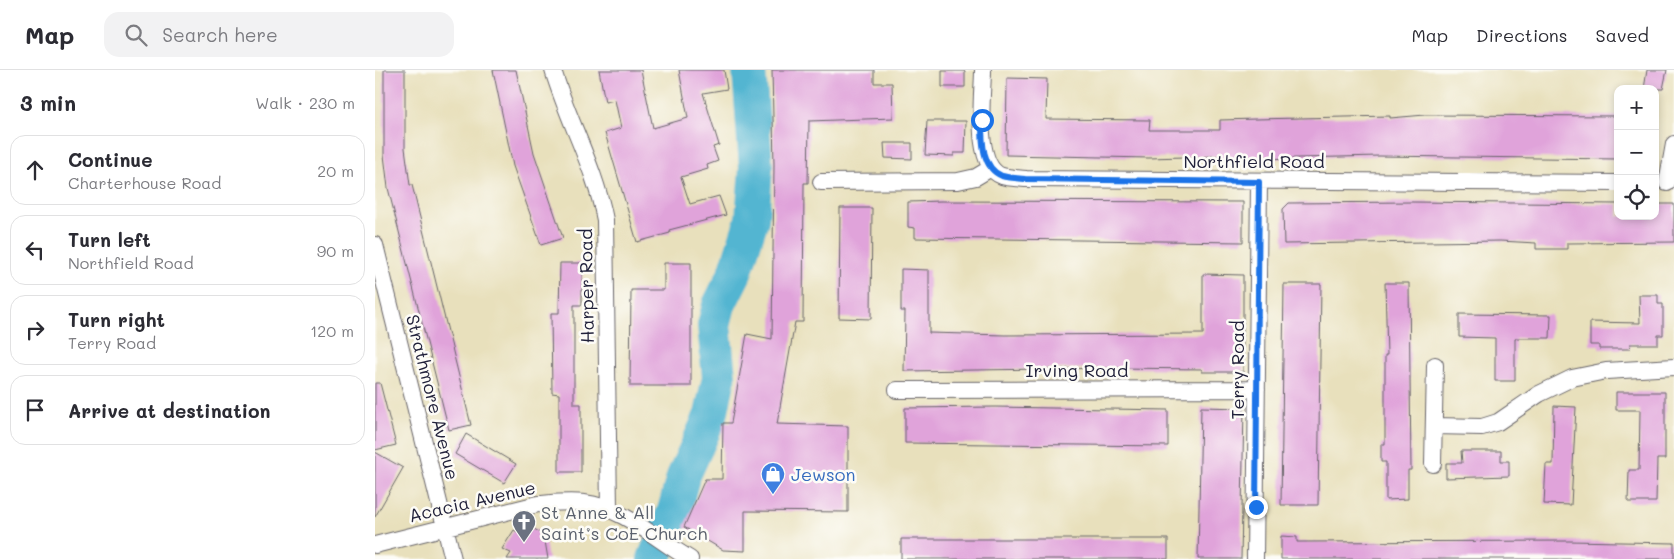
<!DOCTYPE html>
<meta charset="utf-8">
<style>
body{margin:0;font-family:Mali,sans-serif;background:#f2f2f3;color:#2b2b33}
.controls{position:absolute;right:15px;top:15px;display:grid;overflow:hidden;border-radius:10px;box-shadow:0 2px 8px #0003}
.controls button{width:45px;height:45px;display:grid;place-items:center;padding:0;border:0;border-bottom:1px solid #e1e1e2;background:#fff;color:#2b2b33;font:25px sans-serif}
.stop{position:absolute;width:15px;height:15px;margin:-11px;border:4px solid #1a73e8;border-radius:50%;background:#fff}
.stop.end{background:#1a73e8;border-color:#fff;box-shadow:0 1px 5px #0008}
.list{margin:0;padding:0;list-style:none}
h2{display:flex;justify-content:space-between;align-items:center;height:65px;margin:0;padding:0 20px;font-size:21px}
h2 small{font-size:16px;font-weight:400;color:#7c7c81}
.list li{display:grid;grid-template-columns:32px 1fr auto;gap:15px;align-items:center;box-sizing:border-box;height:70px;margin:0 10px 10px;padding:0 10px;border:1px solid #e1e1e2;border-radius:15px}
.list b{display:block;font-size:19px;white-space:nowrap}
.list p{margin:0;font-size:16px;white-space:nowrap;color:#7c7c81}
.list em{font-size:16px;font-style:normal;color:#7c7c81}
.icon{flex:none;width:28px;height:28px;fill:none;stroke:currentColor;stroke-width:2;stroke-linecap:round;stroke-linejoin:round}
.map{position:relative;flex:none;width:1299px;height:489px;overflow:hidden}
header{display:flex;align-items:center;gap:30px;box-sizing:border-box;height:70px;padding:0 25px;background:#fff;border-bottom:1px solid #e1e1e2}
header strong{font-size:24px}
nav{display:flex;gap:28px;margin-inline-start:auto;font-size:18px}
.search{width:350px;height:45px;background:#f2f2f3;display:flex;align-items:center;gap:12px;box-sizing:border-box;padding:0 18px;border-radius:15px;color:#7c7c81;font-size:19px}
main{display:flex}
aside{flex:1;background:#fff}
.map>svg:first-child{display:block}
</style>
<header>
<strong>Map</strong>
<div class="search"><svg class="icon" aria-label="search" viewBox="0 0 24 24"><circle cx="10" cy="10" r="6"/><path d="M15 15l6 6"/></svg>Search here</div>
<nav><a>Map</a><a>Directions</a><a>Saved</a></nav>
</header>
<main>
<aside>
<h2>3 min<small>Walk · 230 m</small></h2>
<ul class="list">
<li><svg class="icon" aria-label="ahead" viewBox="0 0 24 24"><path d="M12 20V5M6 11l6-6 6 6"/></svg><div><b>Continue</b><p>Charterhouse Road</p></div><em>20 m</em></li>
<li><svg class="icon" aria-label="left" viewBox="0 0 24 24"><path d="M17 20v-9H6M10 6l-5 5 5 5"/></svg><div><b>Turn left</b><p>Northfield Road</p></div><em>90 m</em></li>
<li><svg class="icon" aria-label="right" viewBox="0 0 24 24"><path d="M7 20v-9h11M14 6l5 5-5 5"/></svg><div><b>Turn right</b><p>Terry Road</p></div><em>120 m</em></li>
<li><svg class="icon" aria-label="arrive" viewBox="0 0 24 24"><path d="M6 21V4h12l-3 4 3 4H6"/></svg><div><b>Arrive at destination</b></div></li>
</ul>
</aside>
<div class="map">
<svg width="1299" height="489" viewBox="0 0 1299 489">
<rect width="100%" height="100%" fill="#fdfcf7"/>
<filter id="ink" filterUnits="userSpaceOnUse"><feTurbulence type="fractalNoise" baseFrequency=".02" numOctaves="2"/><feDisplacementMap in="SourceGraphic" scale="10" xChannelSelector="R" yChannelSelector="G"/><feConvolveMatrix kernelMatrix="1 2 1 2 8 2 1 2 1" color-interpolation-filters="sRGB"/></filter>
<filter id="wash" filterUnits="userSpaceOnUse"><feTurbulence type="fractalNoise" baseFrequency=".0096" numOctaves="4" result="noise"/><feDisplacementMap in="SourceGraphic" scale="20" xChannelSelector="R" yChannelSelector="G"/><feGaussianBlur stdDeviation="1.12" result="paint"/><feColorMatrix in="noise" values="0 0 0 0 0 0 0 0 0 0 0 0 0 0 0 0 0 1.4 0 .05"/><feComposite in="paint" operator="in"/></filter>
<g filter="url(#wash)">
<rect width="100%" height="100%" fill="#e8e0bc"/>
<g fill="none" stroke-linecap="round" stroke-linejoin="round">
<path stroke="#53b5d1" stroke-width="34" d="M279,489L299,441L308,407L336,345L344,307L339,255L344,235L360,203L377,149L381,98L374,0"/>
</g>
<g id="blocks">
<path fill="#e0a3da" d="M9,0H30V78L35,115H37L96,355L74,360L13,118L9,85Z
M118,0H141L159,83L188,168L166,175L138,96Z
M224,0H266L278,58L313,48L304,0H349L352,19L328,23L344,75L338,77L343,91L332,95L333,99L306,107L315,134L344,126L351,145L294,160L295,163L262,172L230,63L246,58L240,30L230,32Z
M397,0H499V13H517L518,48L434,51L433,113H429L428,252H420L402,354L473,356V442L370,441V481L348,480L309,457L330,409H347L348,353H356L372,264L397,269L399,95Z
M1272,0H1292L1288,19H1269Z
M567,1H590V17H567Z
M632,8L672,9L671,49L775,50L774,60H845V50L881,49L1015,46V48L1050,45L1243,46V89L1004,86L845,90V86L774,88L631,85Z
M552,51H591L590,83H579V86L550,85Z
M509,73H537V89L510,88Z
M566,131L868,132V172L540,168V158L533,157V132Z
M1036,132L1243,134V146H1280V134H1299V172L1192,173V179H1161V173L1125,171L909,174L908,139L914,133Z
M465,138H497L496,249L464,248Z
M185,193H207V235H199V334H206V402H184V324L177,323L176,243H184Z
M289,193H316V316H255L256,220H289Z
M526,199L554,200V263L630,265L828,264V204L868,205V302H827V299L743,298L529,301L530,241H526Z
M1010,213H1034L1036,400H1033V429L1011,430V392H1006V374H1010V285H1012Z
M909,214H946L943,435H906Z
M1264,225H1283V234H1288V265H1283V274H1255L1254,279H1224V275H1215V252L1265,253Z
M1084,244L1176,245L1175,268H1140V311H1120V268L1084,267Z
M0,313H5L21,375L0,380Z
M1241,322H1290V389H1282L1281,432H1253L1254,400H1264L1265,340H1241Z
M1179,336L1201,337L1196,435L1169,434L1171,394H1178Z
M620,337L793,340V376L530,373V338Z
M826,337L869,338L866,489H823Z
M91,364L141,394L129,413L80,384Z
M1086,381H1126V391H1134V406L1071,408V393H1087Z
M0,382L28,398L0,447Z
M156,457L169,465L173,489H132L136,483L127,479L139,460L150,466Z
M906,466L922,467V472L1194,471L1299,473V489H906Z
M526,469H793V489H526Z"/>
</g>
</g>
<g filter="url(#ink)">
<use href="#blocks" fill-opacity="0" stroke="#676468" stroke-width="1"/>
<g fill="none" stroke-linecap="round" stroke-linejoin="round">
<g stroke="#676468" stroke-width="18">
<path id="minor" d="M178,0C193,51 220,97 230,150L234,440
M608,0C608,25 598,96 627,106C634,108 643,108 651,109L1243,113
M446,112L583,111L601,107L616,98
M1292,113L1299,74
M0,175L78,489
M522,320L882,319
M1059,356L1107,357L1123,352L1164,324L1197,308L1231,301L1299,297
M1058,394L1060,295
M0,475L163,434C178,433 194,431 209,433C250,438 281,470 315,489
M880,489L884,112"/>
</g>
<use href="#minor" stroke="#fff" stroke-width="16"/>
</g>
</g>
<g fill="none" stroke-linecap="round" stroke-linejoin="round" filter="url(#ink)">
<path stroke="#1a73e8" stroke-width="6" d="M607,50C607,68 606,98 627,106C634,108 643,108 650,109L884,112L881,437"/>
</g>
<defs>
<g id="shop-pin" transform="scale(1.25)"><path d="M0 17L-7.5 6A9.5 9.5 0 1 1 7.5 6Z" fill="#3f7fe0" stroke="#fdfcf7"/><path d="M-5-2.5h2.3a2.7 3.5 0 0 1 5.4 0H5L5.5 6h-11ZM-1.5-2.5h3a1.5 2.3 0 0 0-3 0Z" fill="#fff"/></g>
<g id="church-pin" transform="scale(1.25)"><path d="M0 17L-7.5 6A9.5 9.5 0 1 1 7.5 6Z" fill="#6b7280" stroke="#fdfcf7"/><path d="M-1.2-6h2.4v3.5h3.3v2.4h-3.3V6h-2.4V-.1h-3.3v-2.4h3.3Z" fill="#fff"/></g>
</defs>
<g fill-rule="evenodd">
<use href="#shop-pin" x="398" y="404"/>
<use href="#church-pin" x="149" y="452"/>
</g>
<g text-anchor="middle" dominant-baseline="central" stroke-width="5" stroke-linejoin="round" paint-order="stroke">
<g font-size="18" fill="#22223b" stroke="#fdfcf7">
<text x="879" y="91">Northfield Road</text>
<text transform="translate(211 216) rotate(-91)">Harper Road</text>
<text x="702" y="300">Irving Road</text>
<text transform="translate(862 300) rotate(-90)">Terry Road</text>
<text transform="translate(58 327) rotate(76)">Strathmore Avenue</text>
<text transform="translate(97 431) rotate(-13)">Acacia Avenue</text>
</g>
<g font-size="18" fill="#366cbe" stroke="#fdfcf7" text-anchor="start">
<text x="416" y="404">Jewson</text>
</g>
<g font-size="18" fill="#5b616d" stroke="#fdfcf7" text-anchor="start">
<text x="166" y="442">St Anne &amp; All<tspan x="166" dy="21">Saint’s CoE Church</tspan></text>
</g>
</g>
</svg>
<div class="controls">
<button>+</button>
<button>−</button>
<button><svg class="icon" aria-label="locate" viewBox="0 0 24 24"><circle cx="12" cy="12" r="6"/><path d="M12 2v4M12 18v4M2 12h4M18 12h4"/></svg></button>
</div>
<div class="stop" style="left:607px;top:50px"></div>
<div class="stop end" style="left:881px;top:437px"></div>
</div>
</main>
